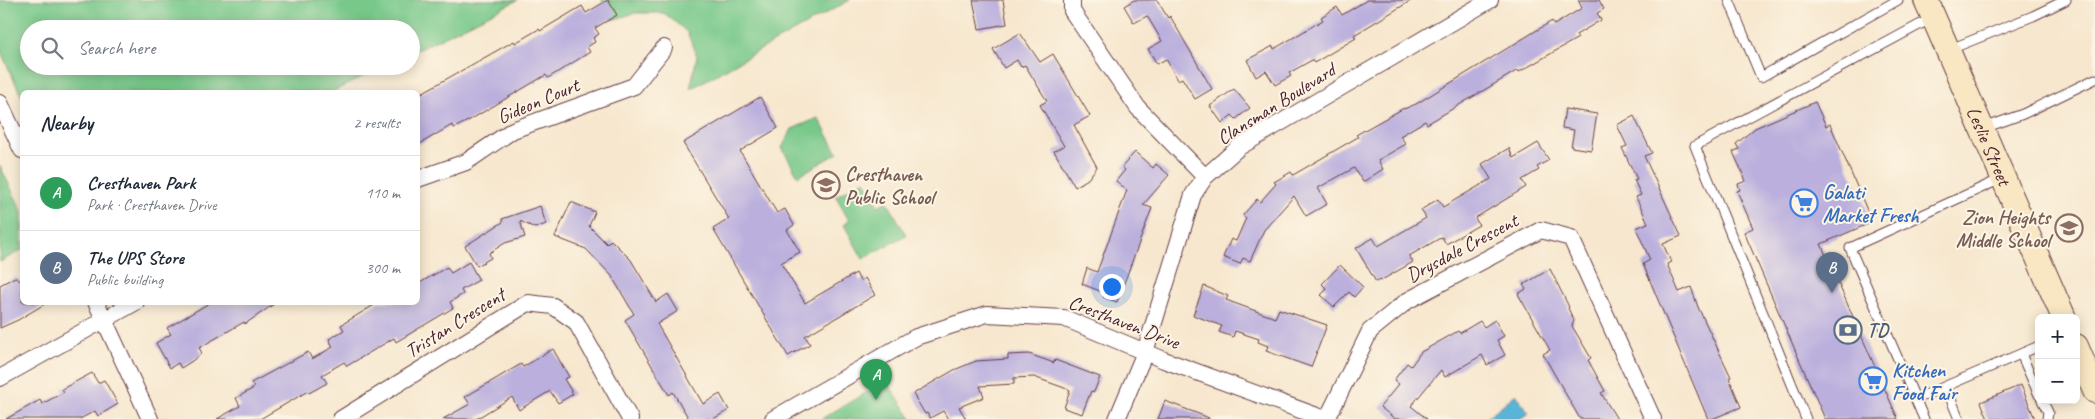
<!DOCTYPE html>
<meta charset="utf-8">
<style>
body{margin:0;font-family:Caveat,sans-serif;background:#f2f2f3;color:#1f2937}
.controls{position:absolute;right:15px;bottom:15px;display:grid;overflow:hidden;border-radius:8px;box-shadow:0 2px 12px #0003}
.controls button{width:45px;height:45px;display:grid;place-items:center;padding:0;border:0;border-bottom:1px solid #e0e1e3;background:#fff;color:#1f2937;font:25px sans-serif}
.you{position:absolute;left:1111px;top:286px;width:18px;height:18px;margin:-12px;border:4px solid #fff;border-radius:50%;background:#1a73e8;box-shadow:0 0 0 8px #1a73e833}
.badge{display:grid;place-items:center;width:32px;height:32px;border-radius:50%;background:#c8321e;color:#fff;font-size:16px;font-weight:700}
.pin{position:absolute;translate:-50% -41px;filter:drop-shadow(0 1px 2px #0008)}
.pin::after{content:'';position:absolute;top:26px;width:18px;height:15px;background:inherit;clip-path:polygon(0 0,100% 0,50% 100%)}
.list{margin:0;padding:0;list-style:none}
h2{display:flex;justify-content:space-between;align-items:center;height:65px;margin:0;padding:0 20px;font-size:21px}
h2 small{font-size:16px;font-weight:400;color:#747a83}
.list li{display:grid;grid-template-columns:32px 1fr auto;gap:15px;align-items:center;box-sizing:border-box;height:75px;padding:0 20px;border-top:1px solid #e0e1e3}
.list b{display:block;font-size:19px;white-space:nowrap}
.list p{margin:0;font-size:16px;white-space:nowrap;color:#747a83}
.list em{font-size:16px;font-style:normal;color:#747a83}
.icon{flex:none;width:28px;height:28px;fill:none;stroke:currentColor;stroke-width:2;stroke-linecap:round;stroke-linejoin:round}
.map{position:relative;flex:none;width:2095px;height:419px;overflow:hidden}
.search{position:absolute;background:#fff;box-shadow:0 2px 12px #0003;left:20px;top:20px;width:400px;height:55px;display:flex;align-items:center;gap:12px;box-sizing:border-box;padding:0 18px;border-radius:28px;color:#747a83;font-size:19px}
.panel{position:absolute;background:#fff;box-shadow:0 2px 12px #0003;left:20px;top:90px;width:400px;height:215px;border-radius:8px}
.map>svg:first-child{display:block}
</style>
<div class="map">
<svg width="2095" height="419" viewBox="0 0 2095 419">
<rect width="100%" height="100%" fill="#fcf5e5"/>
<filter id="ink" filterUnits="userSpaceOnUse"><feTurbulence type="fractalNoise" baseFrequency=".02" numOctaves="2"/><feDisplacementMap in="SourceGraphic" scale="10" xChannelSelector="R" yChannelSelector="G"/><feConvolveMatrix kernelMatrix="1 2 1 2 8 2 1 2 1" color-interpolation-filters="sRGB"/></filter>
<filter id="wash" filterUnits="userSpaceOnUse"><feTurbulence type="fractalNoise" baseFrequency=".0096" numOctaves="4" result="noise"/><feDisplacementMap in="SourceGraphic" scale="20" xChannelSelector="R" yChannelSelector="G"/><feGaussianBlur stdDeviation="1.12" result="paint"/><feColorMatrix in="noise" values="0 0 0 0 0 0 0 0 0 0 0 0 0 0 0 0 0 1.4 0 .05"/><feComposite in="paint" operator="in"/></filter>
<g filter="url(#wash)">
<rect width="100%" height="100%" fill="#f7e7ce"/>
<path fill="#77c889" stroke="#60745a" d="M0,0H518L411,53V29H29V66H385L332,92H22V97L0,50Z
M602,0H850L690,89L697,56L687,32L664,13H635L612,20Z
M818,118L838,153L798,176L782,148L792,129Z
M0,166L22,211V250L0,262Z
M865,180L878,206L887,201L906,235L863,259L844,225L849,221L836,196Z
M886,381L912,419H821Z"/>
<path fill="#59b5d7" stroke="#526a81" d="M1516,394L1529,413L1519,419H1485Z"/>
<g id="blocks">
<path fill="#baafdd" d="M608,0L617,15L595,28L599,34L593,38L595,42L587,47L590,52L548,78L546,75L468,121L454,128L452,125L418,145V95L514,41L515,43L539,29L540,31L582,6L586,13Z
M973,0H1003L1007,24L979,29Z
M1134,0H1157L1168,18L1170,16L1212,89L1195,99L1182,78L1178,80L1166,59L1157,64L1148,49L1162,41L1147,16L1134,23L1124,6Z
M1367,0H1412L1354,35L1356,38L1314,63L1312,60L1289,73L1291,76L1275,85L1266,71L1256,77L1247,60L1273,46L1274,49L1323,20L1321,17L1337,7L1342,15Z
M1578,0H1599L1604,9L1597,13L1601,20L1576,35L1578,38L1519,72L1518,70L1427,124L1425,121L1400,136L1406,144L1378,160L1383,169L1363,182L1354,168L1318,188L1327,204L1306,216L1294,196L1264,230L1250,261L1243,258L1240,264L1223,257L1231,239L1236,241L1246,218L1243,215L1257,199L1260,202L1276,184L1274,182L1291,172L1293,175L1358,137L1356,135L1370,127L1404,108V109L1416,104L1552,21L1554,25L1582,8Z
M1020,33L1040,62L1053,54L1090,116L1074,125L1097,167L1088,179L1075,187L1054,151L1064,146L1040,105L1047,101L1025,65L1021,67L1017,60L1004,68L993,49Z
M1234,89L1250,108L1236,119L1232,115L1222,123L1210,106Z
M760,97L778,128L740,151L777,213L785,209L794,225L787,230L800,252L781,263L805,303L856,273L860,281L865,278L875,295L805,336L810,344L788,356L713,229L729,219L683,143Z
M1815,102L1826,126L1830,124L1870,217L1866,219L1868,224L1821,244L1898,419H1825L1744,232L1753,228L1737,191L1740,190L1738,184L1746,181L1733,152L1739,149L1736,144L1755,128Z
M1565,109L1597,114L1591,150L1571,147L1574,130L1562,128Z
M1634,116L1652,153L1644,156L1681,236L1663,244L1671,262L1667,264L1679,292L1691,287L1698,307L1731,377L1729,378L1741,407L1712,419H1708L1643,264L1650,260L1636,228L1648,223L1636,197L1641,195L1634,180L1637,179L1622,148L1627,146L1617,125Z
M1538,143L1549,160L1537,167L1539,170L1522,180L1526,187L1475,218L1479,225L1446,244L1442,237L1409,256L1413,262L1380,281L1379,280L1376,282L1356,248L1373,238L1378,246L1426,218L1421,210L1438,199L1443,207L1491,179L1482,164L1509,148L1513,158Z
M1135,152L1153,168L1156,164L1169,175L1143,205L1152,208L1117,302L1103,297L1105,293L1082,284L1087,268L1097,272L1127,190L1116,181L1125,170L1122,167Z
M571,202L595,212L589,226L607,244L611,240L631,260L656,302L668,294L678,311L657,324L703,404L720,394L729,410L713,419H689L673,392L669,395L625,320L634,314L611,275L586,249L555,237Z
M540,206L546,224L535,228L520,221L525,237L505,243L489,253L491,258L477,266L465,246L503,222L502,219Z
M469,262L479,280L461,290L463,294L450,302L453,308L396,342L394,338L347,366L344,362L322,375L327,383L309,393L308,391L260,419H217L240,406L236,398L254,388L251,383L308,352L312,359L333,347L329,339L344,330L341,325L379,302H418V284L447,267L451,273Z
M1340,265L1363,287L1354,297L1349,292L1334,307L1321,295L1327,289L1322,284Z
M1550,269L1569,307L1568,308L1574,321L1572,326L1591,358L1588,360L1605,391L1601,393L1617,419H1580L1543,354L1550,350L1518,294L1526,289L1523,285Z
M15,277L22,282V302H48L18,320L0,328V285Z
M1204,286L1228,296L1226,300L1275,318L1279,309L1327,325L1311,367L1266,351L1268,346L1258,342L1259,339L1235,331L1233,337L1219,332L1222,326L1193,315Z
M211,302H277L245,324L244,322L199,348L202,353L192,361L181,368L178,363L170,368L156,343L171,334L167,328Z
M1495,320L1504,336L1497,340L1505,355L1487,365L1482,355L1445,377L1441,370L1411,406L1427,419H1395L1380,407L1399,384L1394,380L1407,363L1411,366L1421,352L1458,331L1460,333L1480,321L1484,327Z
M553,349L569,377L564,379L573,394L558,403L550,391L519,410L512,397L476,419H443L470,404L465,397L521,364L523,367Z
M1029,354L1054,363L1055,360L1100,377L1094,392L1091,391L1082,414L1064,408L1070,390L1034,377L1014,378V384L980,386L984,397L959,407L966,419H948L943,411L930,418L927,413L925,414L913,394L954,370L976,361L1008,359V355Z
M92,373L98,383L104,380L118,404L98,416L95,411L80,419H6L40,400L42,404L64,392L62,389Z
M2021,385L2035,419H1988L1981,402Z
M1165,401L1209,418V419H1158Z"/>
</g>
</g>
<g filter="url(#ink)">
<use href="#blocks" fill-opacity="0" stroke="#643d43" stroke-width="1"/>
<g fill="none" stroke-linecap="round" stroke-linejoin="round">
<g stroke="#643d43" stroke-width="11">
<path id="lane" d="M1729,0L1761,77L1898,0
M1948,50L2033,16L2066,0
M1984,128L2023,114L2095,79
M2021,354L2039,395
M1946,387L1959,419
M1916,399L2039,346
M2042,400L2048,412L2047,419
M1806,419L1695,146L1932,18
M1924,419L1850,248L2003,178"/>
</g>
<g stroke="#643d43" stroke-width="18">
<path id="street" d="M1072,0V11L1138,108L1205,177
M0,103L22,150
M418,179L466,162L513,130L634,86L664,48
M96,302L150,419
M0,378L136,302
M341,419L528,303L553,306L576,322L630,419
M773,419L916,337L987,314L1064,318L1164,360L1325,419
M1117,419L1145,352L1193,195L1205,177L1239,147L1490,0
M1327,419L1370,331L1407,301L1541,230L1571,238L1653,419"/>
</g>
<g stroke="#643d43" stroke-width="26">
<g id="secondary">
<path id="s1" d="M1926,0L2064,318"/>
<path d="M2076,346L2095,391"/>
</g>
</g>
<use href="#lane" stroke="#fff" stroke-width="9"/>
<use href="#street" stroke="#fff" stroke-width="16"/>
<use href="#secondary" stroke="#f9e7c3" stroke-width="24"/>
</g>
</g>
<defs>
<g id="school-ring" transform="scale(1.4375)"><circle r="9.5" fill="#fcf5e5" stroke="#8d6e63" stroke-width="1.5"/><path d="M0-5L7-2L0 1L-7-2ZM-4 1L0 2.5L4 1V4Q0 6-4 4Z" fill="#8d6e63"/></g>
<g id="supermarket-ring" transform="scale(1.4375)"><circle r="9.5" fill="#fcf5e5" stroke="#3f7fe0" stroke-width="1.5"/><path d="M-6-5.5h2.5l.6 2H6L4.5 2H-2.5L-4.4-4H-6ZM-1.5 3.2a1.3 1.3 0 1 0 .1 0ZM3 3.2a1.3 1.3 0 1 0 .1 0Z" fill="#3f7fe0"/></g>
<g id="bank-ring" transform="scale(1.4375)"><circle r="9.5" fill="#fcf5e5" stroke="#5c6f8a" stroke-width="1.5"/><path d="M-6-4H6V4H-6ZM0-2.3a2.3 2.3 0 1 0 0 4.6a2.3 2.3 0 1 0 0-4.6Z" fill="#5c6f8a"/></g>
</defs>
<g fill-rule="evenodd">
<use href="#school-ring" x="826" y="185"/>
<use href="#supermarket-ring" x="1804" y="203"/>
<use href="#school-ring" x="2069" y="228"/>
<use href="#bank-ring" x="1848" y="330"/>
<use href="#supermarket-ring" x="1873" y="381"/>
</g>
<g text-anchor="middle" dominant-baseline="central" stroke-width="4" stroke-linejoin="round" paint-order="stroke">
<g font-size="20" fill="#4a1f2b" stroke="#fcf5e5">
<text transform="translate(538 101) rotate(-23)">Gideon Court</text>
<text transform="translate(1276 104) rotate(-32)">Clansman Boulevard</text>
<text stroke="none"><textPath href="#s1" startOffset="159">Leslie Street</textPath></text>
<text transform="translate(1462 248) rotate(-28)">Drysdale Crescent</text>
<text transform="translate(1124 322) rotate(21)">Cresthaven Drive</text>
<text transform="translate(455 323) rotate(-32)">Tristan Crescent</text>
</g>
<g font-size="20" font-weight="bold" fill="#785e54" stroke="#fcf5e5" text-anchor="start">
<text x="845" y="174">Cresthaven<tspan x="845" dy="23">Public School</tspan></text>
<text x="2050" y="217" text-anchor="end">Zion Heights<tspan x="2050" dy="23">Middle School</tspan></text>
</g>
<g font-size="20" font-weight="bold" fill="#366cbe" stroke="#fcf5e5" text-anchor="start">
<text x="1823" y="192">Galati<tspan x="1823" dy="23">Market Fresh</tspan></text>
<text x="1892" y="370">Kitchen<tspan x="1892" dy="23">Food Fair</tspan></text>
</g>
<g font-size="20" font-weight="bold" fill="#4e5e75" stroke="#fcf5e5" text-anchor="start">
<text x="1867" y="330">TD</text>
</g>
</g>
</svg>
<div class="controls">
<button>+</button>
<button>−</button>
</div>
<div class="you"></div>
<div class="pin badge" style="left:876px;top:400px;background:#2e9e5b">A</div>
<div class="pin badge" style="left:1832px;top:293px;background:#5c6f8a">B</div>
<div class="search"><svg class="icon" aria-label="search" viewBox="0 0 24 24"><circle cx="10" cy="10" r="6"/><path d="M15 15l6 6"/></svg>Search here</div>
<section class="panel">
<h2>Nearby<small>2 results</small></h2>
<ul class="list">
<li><span class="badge" style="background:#2e9e5b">A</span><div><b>Cresthaven Park</b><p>Park · Cresthaven Drive</p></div><em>110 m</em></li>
<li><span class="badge" style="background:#5c6f8a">B</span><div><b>The UPS Store</b><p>Public building</p></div><em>300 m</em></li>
</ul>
</section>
</div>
